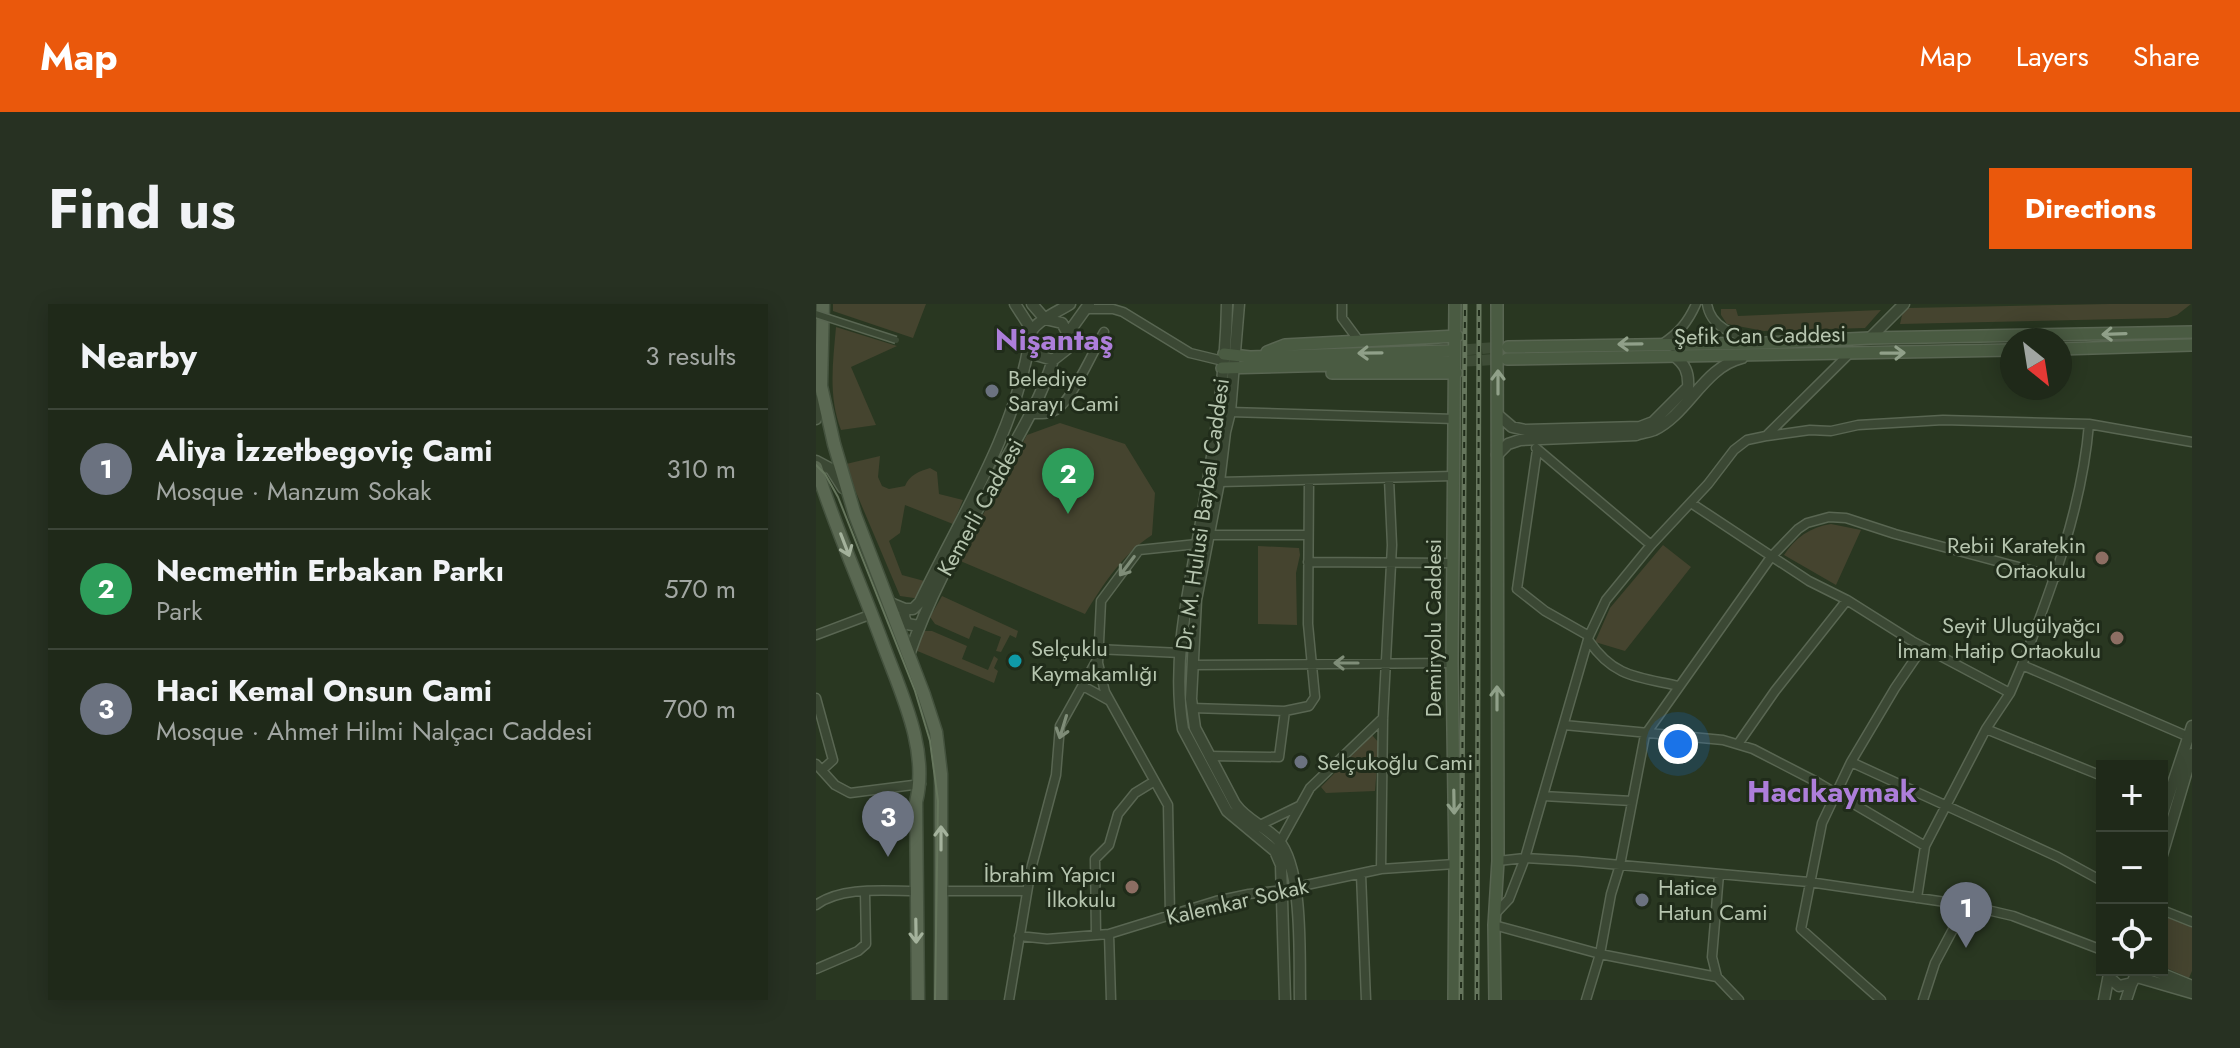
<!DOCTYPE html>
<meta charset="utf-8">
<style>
body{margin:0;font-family:Jost,sans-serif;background:#273122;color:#f1f3f6}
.controls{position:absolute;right:24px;bottom:24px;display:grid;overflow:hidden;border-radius:0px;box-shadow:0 4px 20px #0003}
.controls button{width:72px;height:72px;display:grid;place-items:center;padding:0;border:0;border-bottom:2px solid #3c4538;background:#1f2919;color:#f1f3f6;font:40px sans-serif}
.compass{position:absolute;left:1184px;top:24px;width:72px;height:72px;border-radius:50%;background:#1f2919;box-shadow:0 4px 20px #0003;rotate:150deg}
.you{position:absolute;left:862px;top:440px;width:28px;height:28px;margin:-20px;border:6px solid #fff;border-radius:50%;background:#1a73e8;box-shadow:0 0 0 12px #1a73e833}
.badge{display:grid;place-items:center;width:52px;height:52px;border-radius:50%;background:#ea580c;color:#fff;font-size:26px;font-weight:700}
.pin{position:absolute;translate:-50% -66px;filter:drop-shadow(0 2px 4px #0008)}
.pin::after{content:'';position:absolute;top:42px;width:28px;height:24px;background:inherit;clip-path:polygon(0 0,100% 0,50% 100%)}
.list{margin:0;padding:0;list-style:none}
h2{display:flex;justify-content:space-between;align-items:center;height:104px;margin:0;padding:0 32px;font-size:34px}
h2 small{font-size:26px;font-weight:400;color:#a1a6a2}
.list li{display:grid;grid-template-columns:52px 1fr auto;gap:24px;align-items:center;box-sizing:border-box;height:120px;padding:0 32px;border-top:2px solid #3c4538}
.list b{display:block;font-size:30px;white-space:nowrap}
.list p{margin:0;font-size:26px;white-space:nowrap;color:#a1a6a2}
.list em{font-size:26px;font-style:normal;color:#a1a6a2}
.icon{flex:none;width:44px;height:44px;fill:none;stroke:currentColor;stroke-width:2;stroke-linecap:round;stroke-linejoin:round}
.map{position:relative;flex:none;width:1376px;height:696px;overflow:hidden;border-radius:0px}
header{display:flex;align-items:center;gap:48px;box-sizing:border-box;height:112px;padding:0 40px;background:#ea580c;color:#fff}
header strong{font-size:38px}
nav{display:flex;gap:44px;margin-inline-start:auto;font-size:28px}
.intro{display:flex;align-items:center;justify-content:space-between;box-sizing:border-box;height:192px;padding:0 48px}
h1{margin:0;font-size:56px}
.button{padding:20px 36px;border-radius:0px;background:#ea580c;color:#fff;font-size:28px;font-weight:700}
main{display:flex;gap:48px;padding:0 48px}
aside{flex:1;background:#1f2919;border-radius:0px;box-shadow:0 4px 20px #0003}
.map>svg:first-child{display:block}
</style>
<header>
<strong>Map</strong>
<nav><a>Map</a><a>Layers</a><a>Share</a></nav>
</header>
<div class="intro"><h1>Find us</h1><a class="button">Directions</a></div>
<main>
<aside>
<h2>Nearby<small>3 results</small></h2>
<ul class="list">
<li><span class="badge" style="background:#6b7280">1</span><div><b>Aliya İzzetbegoviç Cami</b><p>Mosque · Manzum Sokak</p></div><em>310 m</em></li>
<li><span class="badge" style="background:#2e9e5b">2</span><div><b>Necmettin Erbakan Parkı</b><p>Park</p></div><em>570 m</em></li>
<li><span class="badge" style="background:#6b7280">3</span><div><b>Haci Kemal Onsun Cami</b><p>Mosque · Ahmet Hilmi Nalçacı Caddesi</p></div><em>700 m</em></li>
</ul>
</aside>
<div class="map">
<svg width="1376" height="696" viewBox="0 0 1376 696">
<rect width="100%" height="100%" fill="#293721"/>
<path fill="#45442f" d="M17,0H110L97,34L17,7Z
M1293,0H1375L1361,11L1352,14L1084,20L1087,7L1091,4Z
M905,5H920L922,12L1065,6L1049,24L948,27L911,20L905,11Z
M20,23L81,42L35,63L60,121L25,126C12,92 17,58 20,23Z
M244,119L309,140L339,189L336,231C306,251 288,279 269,310L142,256L211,131Z
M64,152L62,173L66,182L73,185L89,182C93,171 104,167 114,164L121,168L123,190L147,196L137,220L89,201L84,229L73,237L86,271L112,278L105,295L84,292L31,167L30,160Z
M1015,220L1045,226L1020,281L968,251C979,234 994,223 1015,220Z
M847,241L875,263L809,347L779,338L794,304Z
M442,242L483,244L484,251L480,269L481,321L442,320Z
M126,292L202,327L200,334L194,331L185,348L180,347L185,333L158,322L153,335L119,320L114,313Z
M108,327H116L151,342L146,355L172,366L178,352L182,355L178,364L182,367L178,379L99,346Z
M556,431L563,439L559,487L510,489L505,483Z
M1346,612L1376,622V667L1373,674L1346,662Z"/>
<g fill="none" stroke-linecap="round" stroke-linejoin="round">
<path stroke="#3e4c36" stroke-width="11" stroke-dasharray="11 5.5" stroke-linecap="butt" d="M633,47L687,43
M633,58L687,55"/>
<g stroke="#596652" stroke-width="11">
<path id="minor" d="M526,0V14L543,37
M891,0C895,25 920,31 941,37
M270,5H297L307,8L374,49L407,57
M846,40C863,29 872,18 880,0
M414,108L639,115
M215,110C223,110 232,111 240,106C255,98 279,44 288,28
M1273,120C1266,204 1236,283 1206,361L1373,433
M951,132L994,126L1015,127L1042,121L1127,116L1273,120L1376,138
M720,144L835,241
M721,146L701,285L729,307L773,332
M403,178L637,172
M875,199L993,277L1031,296L1096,337L1194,389
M392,231H492
M492,258L636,259
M0,331L56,310
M773,337C798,374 823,373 863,382
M280,345L365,349
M376,361L636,359
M267,382L294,397
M0,394L17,456L6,466
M376,404L469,407L463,453L393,452
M469,407L493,402L499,393L492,320L493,176
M748,421L907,436L937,445L999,477L1109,542
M1170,425L1286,472
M922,440L959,387L1031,296
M1035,458L1242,553L1286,577
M0,460L19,481L34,489L105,480
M727,492L816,497
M442,522L483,502
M464,538L494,484L567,414
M682,557L709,554L760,557L993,578L1150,601L1197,612L1286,646
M565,565L567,414L576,241L573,175
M545,570L550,696
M903,570L896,653L901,673L923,696
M125,587H211
M1101,594L1109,542L1170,425L1194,389L1206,361
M0,601C26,582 69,587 100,587
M1346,606L1376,618
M679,610L693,595L709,554L773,332L790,296L835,241L892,180L918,146L931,136L950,132L1033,50
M354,611L352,501L289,388L282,359L285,297L323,246L381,240
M678,621L784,650L901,673
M293,630L295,696
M280,631L279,555L293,541L302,510L319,489L337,478
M203,632L231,635L293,630L400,597L433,590L467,586L565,565L639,560
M0,665L42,647L50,640L49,588
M193,696L215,565L240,471L244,422L282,354
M770,696L784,650L795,590L804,561L829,431L955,253L982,225L991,219L1013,213L1030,214L1079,230L1240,273
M1065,696L985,625L1006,519L1035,458L1079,384L1107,343
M1107,696L1119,659L1150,601"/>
</g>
<g stroke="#596652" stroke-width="13">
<path id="tertiary" d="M199,0L215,25
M216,0L229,15
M411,0C410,71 398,143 386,213C374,281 355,355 367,425L411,507L459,547L465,561L469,696
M423,0L414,108L409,128L403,178L380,296L375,395L379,424L419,500C431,517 449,522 462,536C488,565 483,657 484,696
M229,15L246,19L254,34L251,45L237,56L220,51C198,24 235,12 254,0
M253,28L273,0
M1054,34L1088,0
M682,111L696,123L709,126L824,123L837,118L872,83C873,68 869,60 857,51
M0,115L5,94
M681,151L692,140L704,136L820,131C825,129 833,128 838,126C872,110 888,63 926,54
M0,157L15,165L27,184
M72,298L89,305H97L104,298C144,214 197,133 213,41
M89,305L88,313L91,320L103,322
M93,351C115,286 150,227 183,167C203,131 225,95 237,56
M1346,512L1376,422
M1346,551L1376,450
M1292,666L1294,674L1303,682L1316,679L1322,666
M1337,666L1376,682
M1321,673L1376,689
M1288,696L1293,670
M1310,696L1316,678"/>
</g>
<g stroke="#596652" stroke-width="14">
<path id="secondary" d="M692,43L949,39L1054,34L1376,28
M1244,45L1376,41
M451,48L469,41L641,32
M408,50L434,53L632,47
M691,55L1196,46
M406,64L632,58
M516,69H640
M638,696L639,560L636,359L639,0
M679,696L678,621L682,557L681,0"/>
</g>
<g stroke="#44523e" stroke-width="15">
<path id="primary" d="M7,0L5,82L18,140L39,211L108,391L120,428L125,470V696
M0,163C19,224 46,283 68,343C86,391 113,447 100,498L102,696"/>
</g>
<use href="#minor" stroke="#3b4834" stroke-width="8"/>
<use href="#tertiary" stroke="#3b4834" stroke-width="10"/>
<use href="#secondary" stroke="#4a5b42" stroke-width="11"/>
<use href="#primary" stroke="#5a6852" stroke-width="12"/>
<path stroke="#66765d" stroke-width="2" d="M0,161L9,170L22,193L99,387L114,437L122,497L119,696"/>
<g stroke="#66765d" stroke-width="5">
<path id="rail" d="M645,696L649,0
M661,696L663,0"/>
</g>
<use href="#rail" stroke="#202c1a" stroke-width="2" stroke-dasharray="6" stroke-linecap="butt"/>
<g stroke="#596652" stroke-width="9" stroke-linecap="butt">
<path id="pedestrian-bridge" d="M0,10L80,36"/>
</g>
<use href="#pedestrian-bridge" stroke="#3b4834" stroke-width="6"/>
</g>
<defs><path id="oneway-shaft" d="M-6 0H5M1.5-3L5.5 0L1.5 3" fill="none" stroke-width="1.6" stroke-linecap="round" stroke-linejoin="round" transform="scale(2)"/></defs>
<g stroke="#90a089">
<use href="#oneway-shaft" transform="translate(1298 30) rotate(178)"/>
<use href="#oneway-shaft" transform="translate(814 40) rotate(179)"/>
<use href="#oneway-shaft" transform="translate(554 49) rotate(179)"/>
<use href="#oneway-shaft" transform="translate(1077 49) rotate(-1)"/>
<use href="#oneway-shaft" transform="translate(682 78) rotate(-90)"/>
<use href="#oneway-shaft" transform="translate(681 394) rotate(-90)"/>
<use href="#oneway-shaft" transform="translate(638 498) rotate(89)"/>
</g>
<g stroke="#a4b29c">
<use href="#oneway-shaft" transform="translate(29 241) rotate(69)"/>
<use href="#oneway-shaft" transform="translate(125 534) rotate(-90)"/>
<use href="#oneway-shaft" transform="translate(100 627) rotate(89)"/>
</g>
<g stroke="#7f8d78">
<use href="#oneway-shaft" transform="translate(311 262) rotate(127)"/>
<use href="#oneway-shaft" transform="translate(530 359) rotate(-180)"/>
<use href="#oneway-shaft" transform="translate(247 423) rotate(107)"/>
</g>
<g fill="#6b7280" stroke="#202c1a" stroke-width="3">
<circle cx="176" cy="87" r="8"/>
<circle cx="485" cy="458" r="8"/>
<circle cx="826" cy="596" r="8"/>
</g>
<g fill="#8d6e63" stroke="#202c1a" stroke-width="3">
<circle cx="1286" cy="254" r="8"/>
<circle cx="1301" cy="334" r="8"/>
<circle cx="316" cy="583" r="8"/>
</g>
<circle fill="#0f9aa8" stroke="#202c1a" stroke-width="3" cx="199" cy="357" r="8"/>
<g text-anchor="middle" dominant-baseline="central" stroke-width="6" stroke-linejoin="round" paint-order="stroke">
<g font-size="22" fill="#b6c5af" stroke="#202c1a">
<text transform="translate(944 31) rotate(-1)">Şefik Can Caddesi</text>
<text transform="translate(164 203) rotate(-61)">Kemerli Caddesi</text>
<text transform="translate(386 210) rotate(-82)">Dr. M. Hulusi Baybal Caddesi</text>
<text transform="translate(617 324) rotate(-90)">Demiryolu Caddesi</text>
<text transform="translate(421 597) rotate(-13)">Kalemkar Sokak</text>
</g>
<g font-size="22" fill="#b6c5af" stroke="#202c1a" text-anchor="start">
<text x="192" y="74">Belediye<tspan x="192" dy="25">Sarayı Cami</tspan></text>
<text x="1270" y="241" text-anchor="end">Rebii Karatekin<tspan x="1270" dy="25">Ortaokulu</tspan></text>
<text x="1285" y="321" text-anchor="end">Seyit Ulugülyağcı<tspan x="1285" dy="25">İmam Hatip Ortaokulu</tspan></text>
<text x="215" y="344">Selçuklu<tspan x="215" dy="25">Kaymakamlığı</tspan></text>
<text x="501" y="458">Selçukoğlu Cami</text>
<text x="300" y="570" text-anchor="end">İbrahim Yapıcı<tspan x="300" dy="25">İlkokulu</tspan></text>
<text x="842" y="583">Hatice<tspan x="842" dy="25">Hatun Cami</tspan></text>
</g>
<g font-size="30" font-weight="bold" fill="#ad7eda" stroke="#202c1a">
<text x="238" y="35">Nişantaş</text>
<text x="1016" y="487">Hacıkaymak</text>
</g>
</g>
</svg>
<div class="controls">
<button>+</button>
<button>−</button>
<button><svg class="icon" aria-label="locate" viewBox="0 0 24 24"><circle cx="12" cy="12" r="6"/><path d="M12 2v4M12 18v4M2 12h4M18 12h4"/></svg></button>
</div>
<svg class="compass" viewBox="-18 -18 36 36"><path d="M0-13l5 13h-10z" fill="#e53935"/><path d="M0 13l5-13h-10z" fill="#a1a6a2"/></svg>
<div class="you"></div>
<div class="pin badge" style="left:1150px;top:644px;background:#6b7280">1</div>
<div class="pin badge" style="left:252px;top:210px;background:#2e9e5b">2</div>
<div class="pin badge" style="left:72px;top:553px;background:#6b7280">3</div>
</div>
</main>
